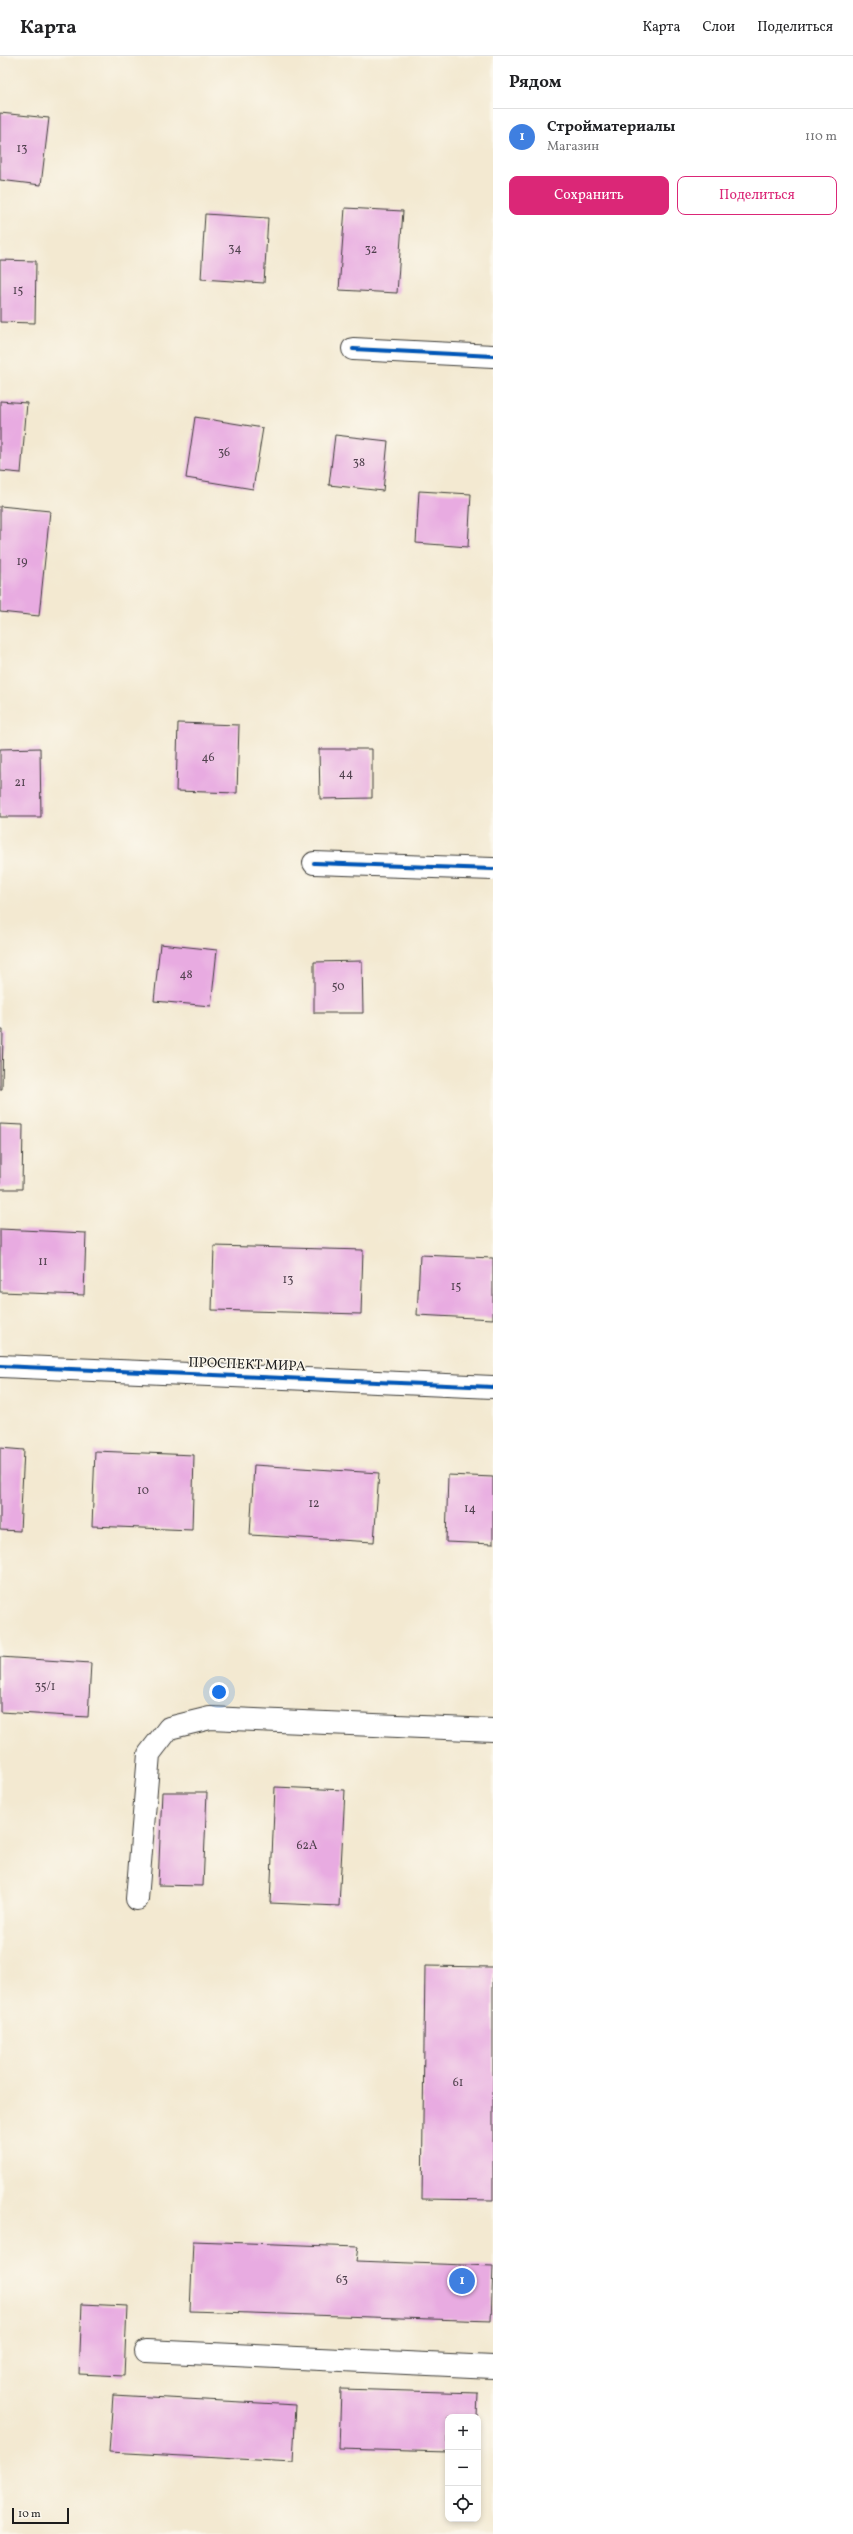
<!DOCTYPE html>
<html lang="ru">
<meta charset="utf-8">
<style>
body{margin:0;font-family:Vollkorn,serif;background:#f6f6f6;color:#202124}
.controls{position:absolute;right:12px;bottom:12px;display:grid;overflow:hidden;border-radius:8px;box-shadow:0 2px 6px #0003}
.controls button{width:36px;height:36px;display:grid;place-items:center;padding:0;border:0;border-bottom:1px solid #e0e0e0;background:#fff;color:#202124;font:20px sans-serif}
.scale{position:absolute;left:12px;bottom:10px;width:57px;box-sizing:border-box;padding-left:4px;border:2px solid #1c1c1c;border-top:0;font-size:11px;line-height:14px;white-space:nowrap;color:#1c1c1c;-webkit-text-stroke:3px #fbf7ec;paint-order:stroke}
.you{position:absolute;left:219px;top:1636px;width:14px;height:14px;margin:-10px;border:3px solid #fff;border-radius:50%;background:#1a73e8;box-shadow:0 0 0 6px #1a73e833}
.badge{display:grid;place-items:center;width:26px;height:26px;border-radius:50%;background:#db2777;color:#fff;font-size:13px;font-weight:700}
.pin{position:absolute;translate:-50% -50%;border:2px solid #fff;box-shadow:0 1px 4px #0006}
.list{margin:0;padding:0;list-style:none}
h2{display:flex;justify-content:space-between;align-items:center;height:52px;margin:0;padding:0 16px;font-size:17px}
h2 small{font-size:13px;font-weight:400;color:#757577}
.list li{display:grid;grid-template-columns:26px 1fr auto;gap:12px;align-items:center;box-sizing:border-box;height:56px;padding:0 16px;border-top:1px solid #e0e0e0}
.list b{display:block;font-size:15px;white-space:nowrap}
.list p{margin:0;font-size:13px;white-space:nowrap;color:#757577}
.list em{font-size:13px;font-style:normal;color:#757577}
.actions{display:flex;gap:8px;padding:12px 16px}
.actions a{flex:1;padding:9px 0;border:1px solid #db2777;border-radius:8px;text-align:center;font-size:14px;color:#db2777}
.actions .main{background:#db2777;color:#fff}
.icon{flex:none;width:22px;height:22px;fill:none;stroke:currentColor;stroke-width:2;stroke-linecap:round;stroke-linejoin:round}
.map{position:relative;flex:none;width:493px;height:2478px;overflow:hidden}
header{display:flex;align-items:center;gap:24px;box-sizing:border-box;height:56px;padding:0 20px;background:#fff;border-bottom:1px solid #e0e0e0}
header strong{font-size:19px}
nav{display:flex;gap:22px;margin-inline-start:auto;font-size:14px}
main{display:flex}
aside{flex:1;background:#fff}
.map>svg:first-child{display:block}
</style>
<header>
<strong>Карта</strong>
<nav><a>Карта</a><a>Слои</a><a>Поделиться</a></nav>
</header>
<main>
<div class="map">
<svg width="493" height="2478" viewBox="0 0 493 2478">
<rect width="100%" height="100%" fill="#fbf7ec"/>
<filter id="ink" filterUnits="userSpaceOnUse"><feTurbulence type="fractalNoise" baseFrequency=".025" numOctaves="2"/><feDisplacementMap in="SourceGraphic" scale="8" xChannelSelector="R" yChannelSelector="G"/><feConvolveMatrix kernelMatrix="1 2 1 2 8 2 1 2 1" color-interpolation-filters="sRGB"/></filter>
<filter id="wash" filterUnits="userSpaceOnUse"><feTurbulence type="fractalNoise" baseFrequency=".012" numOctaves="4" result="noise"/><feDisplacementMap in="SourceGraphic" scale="16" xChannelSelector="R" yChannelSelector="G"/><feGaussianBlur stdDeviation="0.9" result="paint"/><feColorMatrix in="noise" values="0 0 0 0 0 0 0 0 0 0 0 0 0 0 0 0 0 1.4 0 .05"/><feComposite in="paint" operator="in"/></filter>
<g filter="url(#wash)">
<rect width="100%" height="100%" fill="#f3e9d1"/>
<g id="blocks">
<path fill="#e8abe1" d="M0,57L49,62L41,129L0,124Z
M345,152L403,155L397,237L339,234Z
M205,158L268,162L264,227L201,223Z
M0,204L36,205L35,267L0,266Z
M0,345L27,347L21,417L0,415Z
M195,361L263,372L253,433L186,422Z
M335,379L388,385L383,435L329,429Z
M419,435L471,438L468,491L416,487Z
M0,450L50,455L39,560L0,556Z
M178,667L239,669L237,737L176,735Z
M40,692L41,761H0V693Z
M319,693H372V742L320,743Z
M160,888L217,894L211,950L154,945Z
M362,905L363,957H314V906Z
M0,973H3L2,1033H0Z
M0,1068L23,1069L22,1133H0Z
M0,1173L86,1177L84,1239L0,1236Z
M214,1190L363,1194L361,1258L212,1254Z
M420,1199L493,1202V1263L417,1259Z
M0,1392L24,1394L20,1475L0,1474Z
M95,1395L194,1399L192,1474L92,1470Z
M254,1409L379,1417L374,1486L250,1479Z
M448,1419L493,1421V1488L446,1486Z
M0,1601L91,1607L88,1661L0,1656Z
M275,1731L345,1734L339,1850L270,1847Z
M162,1736H207L203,1830L158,1829Z
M425,1910L493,1911V2144L422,2143Z
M193,2185L358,2191L356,2205L493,2210L491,2265L190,2255Z
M82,2248L127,2250L124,2320L79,2318Z
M341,2333L478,2337L477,2361H448V2396L339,2393Z
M113,2339L296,2349L293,2406L109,2396Z"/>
</g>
</g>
<g filter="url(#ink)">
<use href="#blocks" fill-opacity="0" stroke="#3c3b37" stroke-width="1"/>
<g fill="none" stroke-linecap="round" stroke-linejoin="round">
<g stroke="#3c3b37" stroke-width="24">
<path id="minor" d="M353,293L493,300
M314,807L493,813
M0,1310L493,1331
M137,1843L149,1698L169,1672L210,1662L493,1674
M146,2295L493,2311"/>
</g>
<use href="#minor" stroke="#fff" stroke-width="22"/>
<g stroke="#fbf7ec" stroke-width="6">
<path id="cycleway" d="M353,293L493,300
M314,807L493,813
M0,1310L493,1331"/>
</g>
<use href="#cycleway" stroke="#0057b8" stroke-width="4"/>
</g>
</g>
<g text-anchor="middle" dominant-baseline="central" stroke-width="3" stroke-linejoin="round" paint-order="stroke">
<g font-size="12" fill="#4f404d">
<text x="22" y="93">13</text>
<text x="235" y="193">34</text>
<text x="371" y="194">32</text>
<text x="18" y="235">15</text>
<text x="224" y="397">36</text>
<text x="359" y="407">38</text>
<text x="22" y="506">19</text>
<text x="208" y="702">46</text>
<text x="346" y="718">44</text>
<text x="20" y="727">21</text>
<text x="186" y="919">48</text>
<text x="338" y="931">50</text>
<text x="43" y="1206">11</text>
<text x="288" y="1224">13</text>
<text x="456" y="1231">15</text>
<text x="143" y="1435">10</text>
<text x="314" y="1448">12</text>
<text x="470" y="1453">14</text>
<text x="45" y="1631">35/1</text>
<text x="307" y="1790">62А</text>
<text x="458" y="2027">61</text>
<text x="342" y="2224">63</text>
</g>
<g font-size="14" fill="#1c1c1c" stroke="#fbf7ec">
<text transform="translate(247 1309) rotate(2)">ПРОСПЕКТ МИРА</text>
</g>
</g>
</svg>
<div class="controls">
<button>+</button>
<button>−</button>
<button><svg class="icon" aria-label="locate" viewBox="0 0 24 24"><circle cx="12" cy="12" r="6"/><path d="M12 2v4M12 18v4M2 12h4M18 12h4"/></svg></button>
</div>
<div class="scale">10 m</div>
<div class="you"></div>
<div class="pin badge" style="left:462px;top:2225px;background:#3f7fe0">1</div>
</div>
<aside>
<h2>Рядом<small></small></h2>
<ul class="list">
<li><span class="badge" style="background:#3f7fe0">1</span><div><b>Стройматериалы</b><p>Магазин</p></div><em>110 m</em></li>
</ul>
<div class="actions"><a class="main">Сохранить</a><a>Поделиться</a></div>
</aside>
</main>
